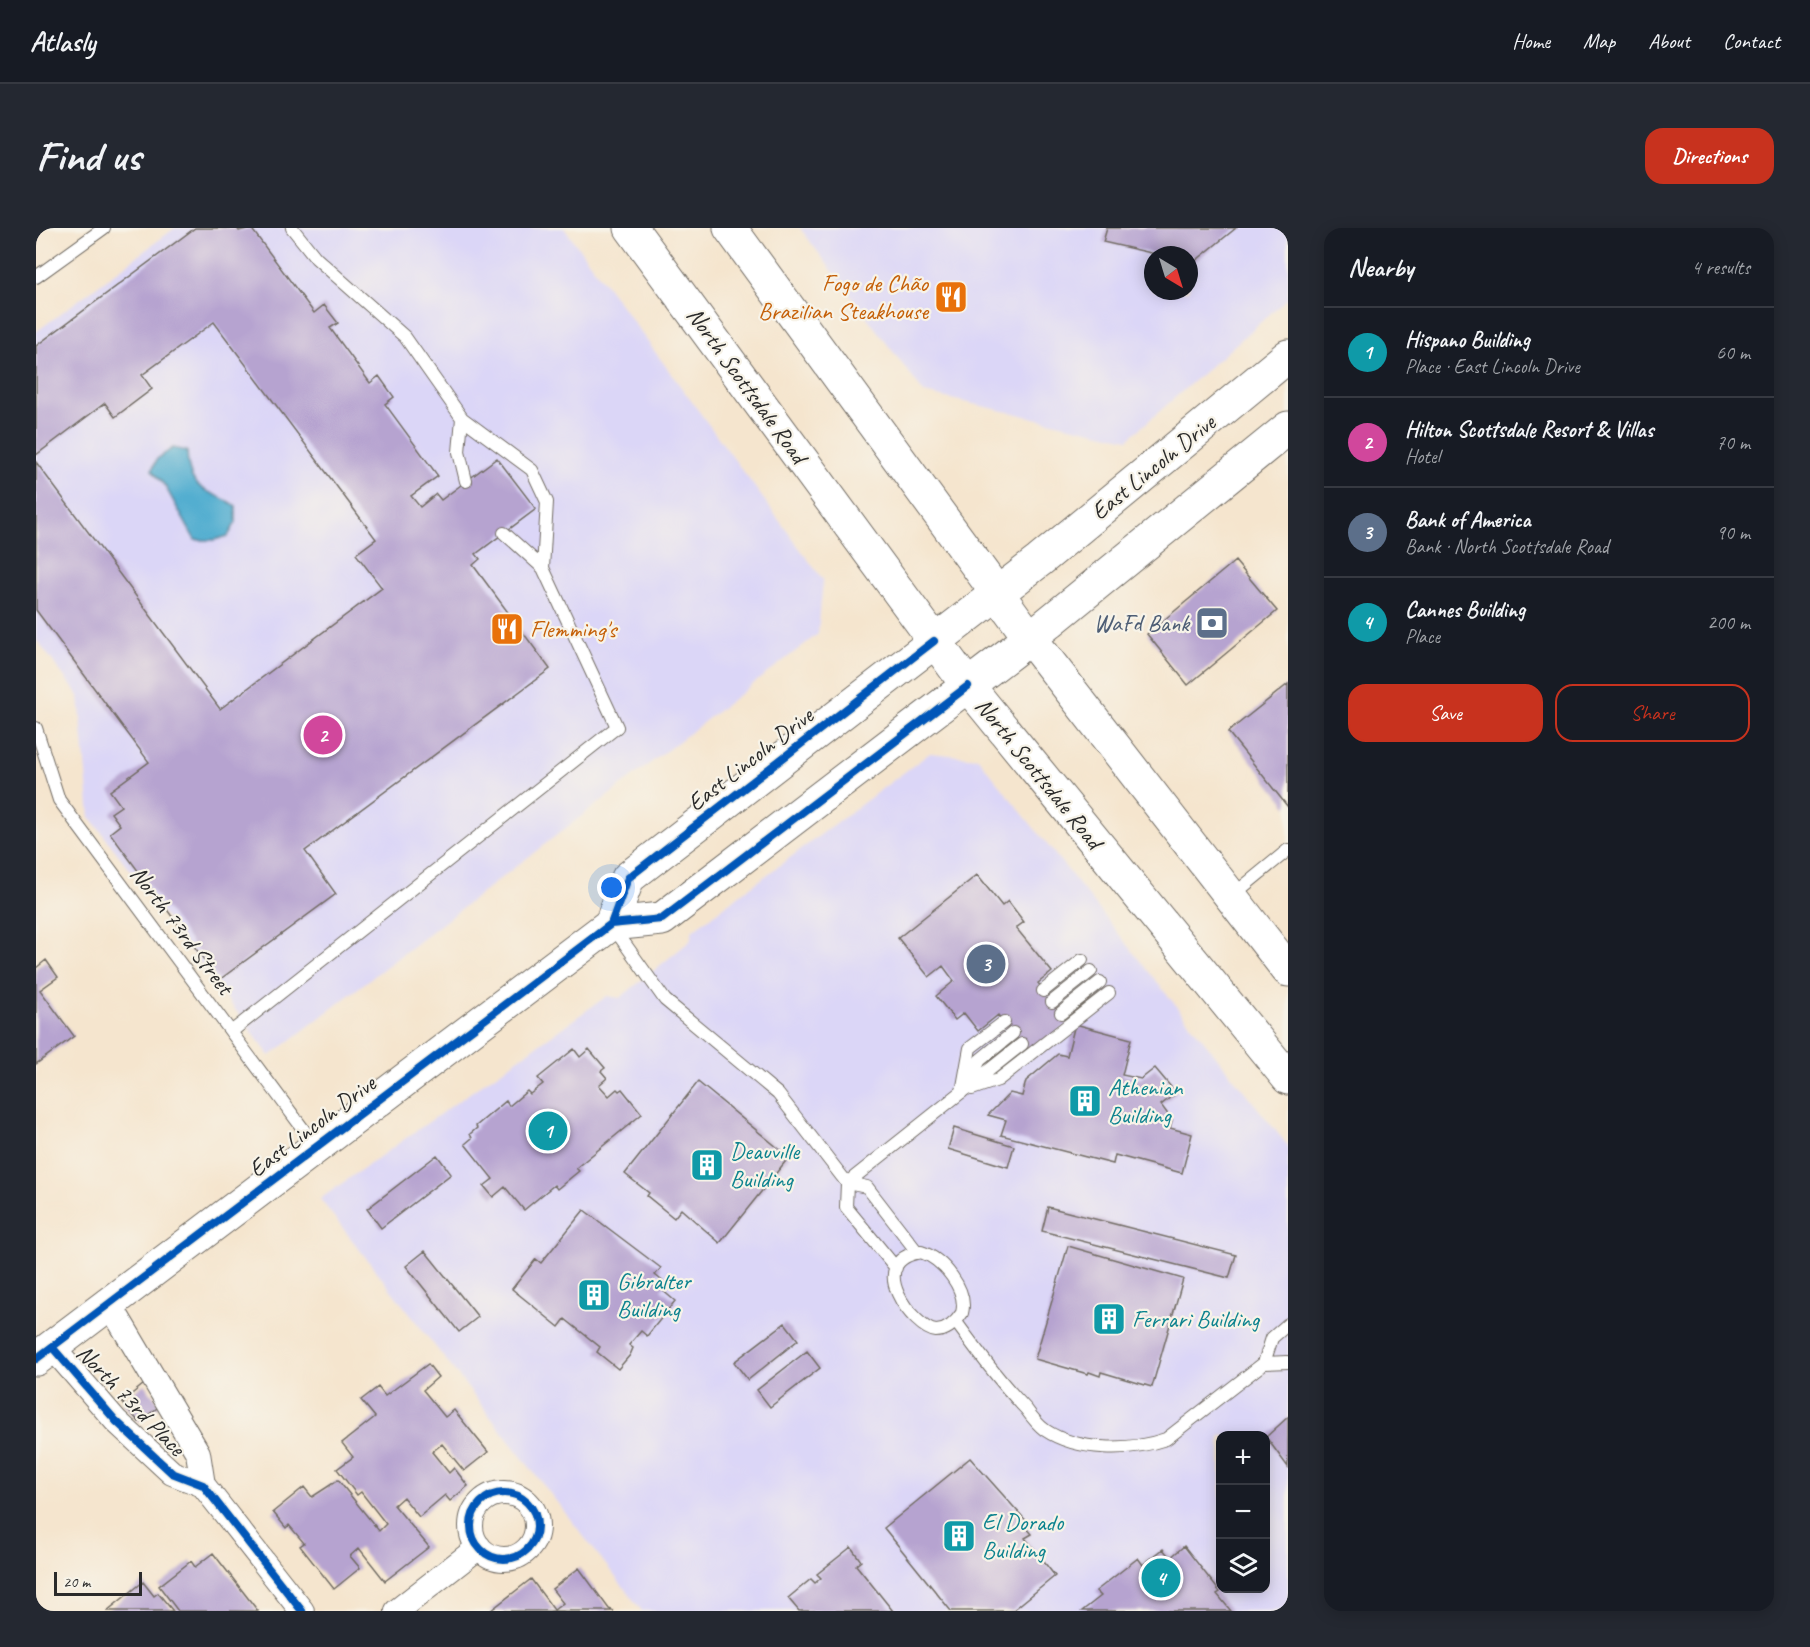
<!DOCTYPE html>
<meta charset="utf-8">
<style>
body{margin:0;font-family:Caveat,sans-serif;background:#242831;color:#f1f3f6}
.controls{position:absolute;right:18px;bottom:18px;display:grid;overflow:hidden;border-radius:12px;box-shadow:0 3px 15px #0003}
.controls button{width:54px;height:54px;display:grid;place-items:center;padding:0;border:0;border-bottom:2px solid #363941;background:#171b24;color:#f1f3f6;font:30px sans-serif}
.compass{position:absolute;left:1108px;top:18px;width:54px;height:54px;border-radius:50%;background:#171b24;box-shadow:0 3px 15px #0003;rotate:142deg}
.scale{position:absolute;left:18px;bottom:15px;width:88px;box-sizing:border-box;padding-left:6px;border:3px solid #2b2b2b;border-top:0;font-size:16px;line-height:21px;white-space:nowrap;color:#2b2b2b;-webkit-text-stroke:4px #f7f3e8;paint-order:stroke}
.you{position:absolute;left:576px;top:660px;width:21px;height:21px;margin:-15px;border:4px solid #fff;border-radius:50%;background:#1a73e8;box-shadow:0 0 0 9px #1a73e833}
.badge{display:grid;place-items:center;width:39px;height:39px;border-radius:50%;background:#c8321e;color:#fff;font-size:20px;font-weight:700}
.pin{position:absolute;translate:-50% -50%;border:3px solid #fff;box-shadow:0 2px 6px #0006}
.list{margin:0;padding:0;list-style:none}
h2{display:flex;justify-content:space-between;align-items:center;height:78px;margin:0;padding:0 24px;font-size:26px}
h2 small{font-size:20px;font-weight:400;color:#9ea1a6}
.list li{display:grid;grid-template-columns:39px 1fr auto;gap:18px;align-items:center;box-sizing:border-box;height:90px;padding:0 24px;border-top:2px solid #363941}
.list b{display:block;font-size:22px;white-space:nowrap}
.list p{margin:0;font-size:20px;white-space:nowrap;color:#9ea1a6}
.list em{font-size:20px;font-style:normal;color:#9ea1a6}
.actions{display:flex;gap:12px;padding:18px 24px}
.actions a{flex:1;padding:14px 0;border:2px solid #c8321e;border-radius:18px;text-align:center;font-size:21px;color:#c8321e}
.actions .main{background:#c8321e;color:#fff}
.icon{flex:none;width:33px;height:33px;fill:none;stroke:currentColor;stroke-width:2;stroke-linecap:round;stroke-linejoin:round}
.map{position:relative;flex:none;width:1252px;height:1383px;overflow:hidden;border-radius:18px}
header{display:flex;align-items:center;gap:36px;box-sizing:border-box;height:84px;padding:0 30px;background:#171b24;border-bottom:2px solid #363941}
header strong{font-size:28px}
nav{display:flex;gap:33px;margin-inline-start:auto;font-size:21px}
.intro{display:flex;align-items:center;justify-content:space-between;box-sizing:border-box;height:144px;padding:0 36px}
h1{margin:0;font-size:42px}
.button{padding:15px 27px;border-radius:18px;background:#c8321e;color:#fff;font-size:21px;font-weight:700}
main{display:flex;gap:36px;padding:0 36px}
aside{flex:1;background:#171b24;border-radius:18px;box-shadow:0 3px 15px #0003}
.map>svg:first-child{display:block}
</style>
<header>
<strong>Atlasly</strong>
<nav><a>Home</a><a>Map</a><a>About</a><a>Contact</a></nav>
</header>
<div class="intro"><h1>Find us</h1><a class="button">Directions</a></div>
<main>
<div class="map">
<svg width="1252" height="1383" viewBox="0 0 1252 1383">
<rect width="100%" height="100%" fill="#f7f3e8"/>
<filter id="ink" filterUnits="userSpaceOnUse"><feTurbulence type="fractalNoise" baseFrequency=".0167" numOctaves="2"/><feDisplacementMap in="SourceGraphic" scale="12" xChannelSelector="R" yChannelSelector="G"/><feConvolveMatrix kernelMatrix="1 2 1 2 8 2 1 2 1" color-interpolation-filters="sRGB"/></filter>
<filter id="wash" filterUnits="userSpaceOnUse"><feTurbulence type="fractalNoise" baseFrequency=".008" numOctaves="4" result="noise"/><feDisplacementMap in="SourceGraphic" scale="24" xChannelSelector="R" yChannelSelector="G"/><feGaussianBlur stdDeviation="1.35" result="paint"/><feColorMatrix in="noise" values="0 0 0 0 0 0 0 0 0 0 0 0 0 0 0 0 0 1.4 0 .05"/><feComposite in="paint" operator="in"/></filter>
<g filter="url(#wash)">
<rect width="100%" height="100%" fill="#f5e5ce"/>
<path fill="#dbd6f7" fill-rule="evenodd" d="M139,0H528L787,352L782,406L234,828L54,589L43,468L0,411V104Z
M764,0H1252V70L1092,211L888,165ZM1117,27H1153V63H1117Z
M894,525L942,530L1252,918V1383H606L284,971L571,768L584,770L654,713L657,702ZM1184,1208H1230V1360H1184Z"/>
<path fill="#52aed0" stroke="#3e6c7e" stroke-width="1.5" d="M137,220L151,223C152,266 171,259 200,278V294L192,308L178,312H159L129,258L116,242L121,231Z"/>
<g id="blocks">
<path fill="#b6a3d0" d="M159,0H201L203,3L215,0L278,85L288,77L302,95L294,100L334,155L343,148L358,169L349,176L402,248L375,268L384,279L400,266L405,272L461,230L500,281L440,326L444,331L437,337L514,441L269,623L300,666L183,752L74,605L84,597L75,585L85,578L74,563L113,534L0,382V234L184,481L346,360L320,326L340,311L178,94L106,147L116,161L79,189L69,175L0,227V118Z
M1071,0H1200L1157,35L1153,34V27H1124L1067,14Z
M1199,333L1241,383L1152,457L1111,406Z
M1252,456V579L1192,504Z
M941,647L966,678L972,673L988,694L980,700L1016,744L1002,755L1033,794L993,826L962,787L942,803L928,785L919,792L900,768L918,753L907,738L893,749L862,710Z
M10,732L22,749L4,762L38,808L0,836V740Z
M1039,796L1095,811L1086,847L1105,851L1119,840L1140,865L1125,877L1136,892L1134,900L1156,906L1146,945L1079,927L1077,936L965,907L970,892L952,887L974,865L986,868L990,853L1022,826L1031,828Z
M538,821L544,829L553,821L569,840L565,843L571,850L563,857L573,868L581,861L583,863L586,861L606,886L540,940L543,943L521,961L518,957L488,982L469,959L457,969L448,958L457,951L429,916L436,910L434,906L441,900L440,898L470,873L473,878L491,863L494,866L507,856L502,850Z
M662,854L753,929L684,1015L645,981L638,990L611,968L613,965L589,946Z
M918,900L978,918L972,939L912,921Z
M401,927L415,946L345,1000L331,981Z
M1012,979L1200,1027L1193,1050L1006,1003Z
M548,982L625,1040L619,1047L630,1056L625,1061L639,1073L611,1108L605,1103L593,1117L597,1120L594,1127L582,1141L561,1124L564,1119L529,1091L523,1099L476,1061L500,1031L505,1035Z
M1032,1018L1147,1051L1116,1159L1065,1144L1064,1148L1053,1144L1052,1146L999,1131Z
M389,1023L442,1089L423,1104L370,1038Z
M749,1095L762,1112L712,1152L698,1134Z
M771,1123L784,1140L734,1179L721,1162Z
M392,1136L402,1149L387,1162L409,1189L418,1182L452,1224L428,1243L406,1216L396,1224L413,1245L418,1240L432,1258L414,1273L409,1267L383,1289L367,1269L358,1277L393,1319L349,1353L323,1320L314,1328L324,1340L298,1361L264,1318L268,1315L253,1297L250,1300L237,1284L268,1259L276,1269L302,1252L343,1303L350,1296L325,1264L321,1267L301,1241L317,1229L306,1215L339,1189L325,1172L342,1159L349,1168Z
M108,1156L125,1177L103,1194L86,1174Z
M1252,1189V1239L1230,1209Z
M934,1230L993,1296L990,1299L996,1306L989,1310L1019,1348L976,1383H915L848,1300Z
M1148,1318L1184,1364L1181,1366L1195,1383H1046L1065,1368L1060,1363L1102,1330L1107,1337L1127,1321L1134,1330Z
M815,1319L825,1333L820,1337L857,1383H763L752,1370L775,1351L779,1355L785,1350L781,1346Z
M177,1325L222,1383H142L123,1358L155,1333L159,1339Z
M543,1340L573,1381L578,1383H454L495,1351L518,1382L527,1375L516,1361Z
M107,1354L118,1368L122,1365L137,1383H71Z"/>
</g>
</g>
<g filter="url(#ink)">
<use href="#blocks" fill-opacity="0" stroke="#726c64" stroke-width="1.5"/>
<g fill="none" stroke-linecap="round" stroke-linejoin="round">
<g stroke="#726c64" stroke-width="14">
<path id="lane" d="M0,49L68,0
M426,190L423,224L430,253
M468,305L507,340
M0,500L23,572L279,917
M1197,667L1252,622
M577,699L629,772L742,866L811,955L986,816
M1007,763L1046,732
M1016,774L1055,743
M1025,785L1064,754
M195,804L581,499L507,340L511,274L496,242L426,190L369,109L280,30L256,0
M931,855L944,832L977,805
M936,861L962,852L1073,765
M926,864L934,820L968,794
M885,1024C907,1031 932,1062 926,1085C920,1094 911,1103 900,1103C878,1101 826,1033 885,1024Z
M860,1040L810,979L811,955L831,959L882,1025
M920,1094C942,1124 964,1154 990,1181C995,1188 1002,1197 1009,1202C1042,1224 1095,1223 1130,1211L1228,1135L1236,1110L1252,1096
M1228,1135L1252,1134"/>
</g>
<g stroke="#726c64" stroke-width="26">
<path id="street" d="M73,1075L162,1225L167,1257
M16,1119L80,1193L136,1245L167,1257L266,1383
M435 1298a33 33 0 1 1 66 0a33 33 0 1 1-66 0Z
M361,1383L443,1319"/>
</g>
<g stroke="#726c64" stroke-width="35">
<path id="secondary" d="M575,696L592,650L1003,333L1252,128
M0,1131L575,696L626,691L994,410L1252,200"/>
</g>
<g stroke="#726c64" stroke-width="35">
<path id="primary" d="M595,0L932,458L1252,850
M694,0L994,410L1252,742"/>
</g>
<use href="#lane" stroke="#fff" stroke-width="12"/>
<use href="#street" stroke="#fff" stroke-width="24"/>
<use href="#secondary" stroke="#fff" stroke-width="33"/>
<use href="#primary" stroke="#fff" stroke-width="33"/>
<g stroke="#f7f3e8" stroke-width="11">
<path id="cycleway" d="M575,696L592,650L898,413
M16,1119L80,1193L136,1245L167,1257L266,1383
M0,1131L575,696L626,691L932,458
M435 1298a33 33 0 1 1 66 0a33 33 0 1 1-66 0Z"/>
</g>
<use href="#cycleway" stroke="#0057b8" stroke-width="8"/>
</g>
</g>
<defs>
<g id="restaurant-square" transform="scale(1.725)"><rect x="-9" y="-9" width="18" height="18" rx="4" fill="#e8710a" stroke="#f7f3e8"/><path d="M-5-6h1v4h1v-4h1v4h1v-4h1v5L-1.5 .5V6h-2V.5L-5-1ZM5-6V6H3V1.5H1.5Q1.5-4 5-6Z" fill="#fff"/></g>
<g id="bank-square" transform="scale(1.725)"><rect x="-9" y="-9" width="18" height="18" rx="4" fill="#5c6f8a" stroke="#f7f3e8"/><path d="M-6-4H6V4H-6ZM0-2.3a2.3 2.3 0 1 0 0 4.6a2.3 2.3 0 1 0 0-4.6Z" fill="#fff"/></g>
<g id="building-square" transform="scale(1.725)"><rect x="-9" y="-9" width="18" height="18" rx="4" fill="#0f9aa8" stroke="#f7f3e8"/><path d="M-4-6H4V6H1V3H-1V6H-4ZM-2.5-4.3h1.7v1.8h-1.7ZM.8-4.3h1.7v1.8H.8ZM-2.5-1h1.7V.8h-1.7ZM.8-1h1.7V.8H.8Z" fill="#fff"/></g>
</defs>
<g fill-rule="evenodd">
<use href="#restaurant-square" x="915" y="69"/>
<use href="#bank-square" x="1176" y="395"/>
<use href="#restaurant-square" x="471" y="401"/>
<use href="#building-square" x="1049" y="873"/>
<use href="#building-square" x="671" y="937"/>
<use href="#building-square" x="558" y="1067"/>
<use href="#building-square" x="1073" y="1091"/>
<use href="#building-square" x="923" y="1308"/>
</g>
<g text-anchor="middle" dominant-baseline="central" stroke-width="4.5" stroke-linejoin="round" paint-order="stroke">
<g font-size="24" fill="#c56008" stroke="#f7f3e8" text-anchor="end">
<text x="892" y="55">Fogo de Chão<tspan x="892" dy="28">Brazilian Steakhouse</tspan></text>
<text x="494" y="401" text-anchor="start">Flemming's</text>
</g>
<g font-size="24" fill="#2b2b2b" stroke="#f7f3e8">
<text transform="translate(711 157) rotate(54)">North Scottsdale Road</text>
<text transform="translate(1117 239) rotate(-39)">East Lincoln Drive</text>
<text transform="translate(714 531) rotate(-38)">East Lincoln Drive</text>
<text transform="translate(1003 545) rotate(51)">North Scottsdale Road</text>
<text transform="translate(146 702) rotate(53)">North 73rd Street</text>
<text transform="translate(276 898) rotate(-37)">East Lincoln Drive</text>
<text transform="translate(95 1172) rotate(46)">North 73rd Place</text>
</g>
<g font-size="24" fill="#4e5e75" stroke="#f7f3e8" text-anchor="end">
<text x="1153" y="395">WaFd Bank</text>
</g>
<g font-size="24" fill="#0d838f" stroke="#f7f3e8" text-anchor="start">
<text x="1072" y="859">Athenian<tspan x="1072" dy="28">Building</tspan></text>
<text x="694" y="923">Deauville<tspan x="694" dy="28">Building</tspan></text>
<text x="581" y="1053">Gibralter<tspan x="581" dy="28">Building</tspan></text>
<text x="1096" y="1091">Ferrari Building</text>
<text x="946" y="1294">El Dorado<tspan x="946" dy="28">Building</tspan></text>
</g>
</g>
</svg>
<div class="controls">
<button>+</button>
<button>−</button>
<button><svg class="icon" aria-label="layers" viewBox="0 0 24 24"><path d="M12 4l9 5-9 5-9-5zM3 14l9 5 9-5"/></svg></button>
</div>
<svg class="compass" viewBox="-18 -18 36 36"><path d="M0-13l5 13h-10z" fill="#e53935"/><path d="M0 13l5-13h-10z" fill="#9ea1a6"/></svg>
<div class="scale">20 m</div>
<div class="you"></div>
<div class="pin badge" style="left:512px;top:903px;background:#0f9aa8">1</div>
<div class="pin badge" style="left:287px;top:507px;background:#d1479c">2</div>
<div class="pin badge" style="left:950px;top:736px;background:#5c6f8a">3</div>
<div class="pin badge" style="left:1125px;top:1350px;background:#0f9aa8">4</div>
</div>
<aside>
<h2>Nearby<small>4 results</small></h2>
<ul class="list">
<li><span class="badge" style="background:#0f9aa8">1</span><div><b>Hispano Building</b><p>Place · East Lincoln Drive</p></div><em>60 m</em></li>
<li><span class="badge" style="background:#d1479c">2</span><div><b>Hilton Scottsdale Resort &amp; Villas</b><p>Hotel</p></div><em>70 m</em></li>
<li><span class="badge" style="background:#5c6f8a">3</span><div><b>Bank of America</b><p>Bank · North Scottsdale Road</p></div><em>90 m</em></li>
<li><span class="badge" style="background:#0f9aa8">4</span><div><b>Cannes Building</b><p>Place</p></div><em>200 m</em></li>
</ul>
<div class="actions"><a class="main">Save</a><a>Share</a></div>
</aside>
</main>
